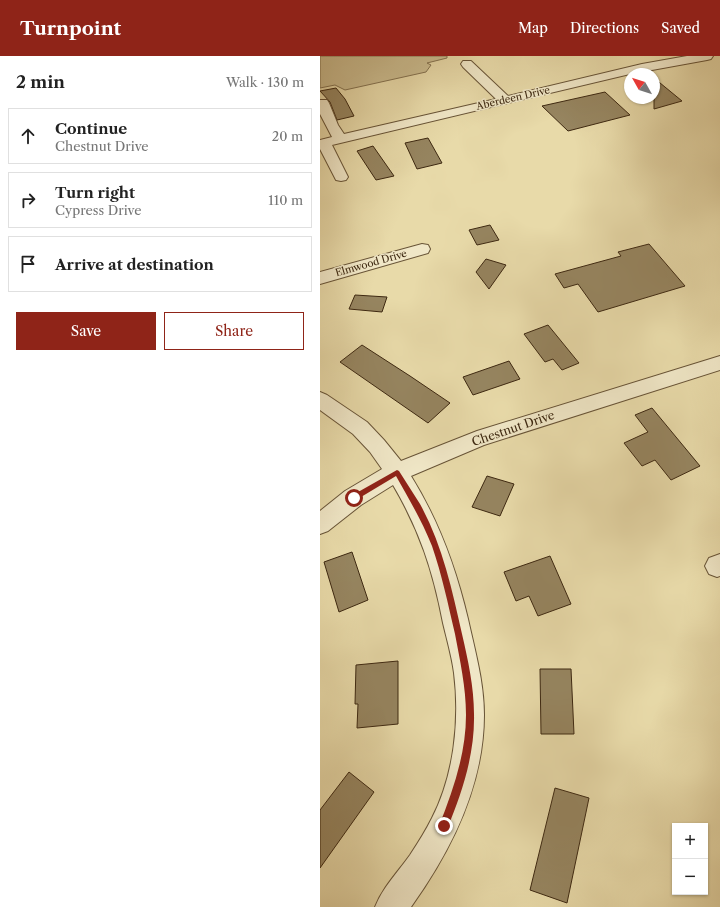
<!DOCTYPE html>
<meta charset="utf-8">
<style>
body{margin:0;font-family:"Libre Caslon Text",serif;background:#f6f6f6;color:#222}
.controls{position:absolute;right:12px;bottom:12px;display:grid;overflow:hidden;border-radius:0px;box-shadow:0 1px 3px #0004}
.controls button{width:36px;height:36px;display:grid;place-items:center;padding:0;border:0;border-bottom:1px solid #e0e0e0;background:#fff;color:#222;font:20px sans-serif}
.compass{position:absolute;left:304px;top:12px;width:36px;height:36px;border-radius:50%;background:#fff;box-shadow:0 1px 3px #0004;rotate:309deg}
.stop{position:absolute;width:12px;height:12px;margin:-9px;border:3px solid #8f2418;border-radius:50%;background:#fff}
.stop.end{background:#8f2418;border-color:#fff;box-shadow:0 1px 4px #0008}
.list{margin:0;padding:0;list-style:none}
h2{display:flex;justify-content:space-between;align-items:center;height:52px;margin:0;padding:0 16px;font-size:17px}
h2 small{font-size:13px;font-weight:400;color:#767676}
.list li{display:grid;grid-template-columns:26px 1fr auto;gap:12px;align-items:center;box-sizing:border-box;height:56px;margin:0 8px 8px;padding:0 8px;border:1px solid #e0e0e0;border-radius:0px}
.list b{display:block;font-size:15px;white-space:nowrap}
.list p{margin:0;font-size:13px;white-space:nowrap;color:#767676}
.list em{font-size:13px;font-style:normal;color:#767676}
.actions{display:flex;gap:8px;padding:12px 16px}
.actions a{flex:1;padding:9px 0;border:1px solid #8f2418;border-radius:0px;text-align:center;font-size:14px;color:#8f2418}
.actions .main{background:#8f2418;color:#fff}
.icon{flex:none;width:22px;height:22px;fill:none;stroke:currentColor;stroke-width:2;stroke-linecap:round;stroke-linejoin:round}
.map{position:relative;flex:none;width:400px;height:851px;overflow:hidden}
header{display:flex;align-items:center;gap:24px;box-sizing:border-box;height:56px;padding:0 20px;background:#8f2418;color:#fff}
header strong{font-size:19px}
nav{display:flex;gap:22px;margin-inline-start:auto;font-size:14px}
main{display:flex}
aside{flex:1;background:#fff}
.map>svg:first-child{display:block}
</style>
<header>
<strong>Turnpoint</strong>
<nav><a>Map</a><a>Directions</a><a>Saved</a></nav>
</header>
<main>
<aside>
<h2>2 min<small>Walk · 130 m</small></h2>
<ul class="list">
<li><svg class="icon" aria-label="ahead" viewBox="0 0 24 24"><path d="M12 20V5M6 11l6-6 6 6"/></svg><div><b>Continue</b><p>Chestnut Drive</p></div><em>20 m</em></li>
<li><svg class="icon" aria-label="right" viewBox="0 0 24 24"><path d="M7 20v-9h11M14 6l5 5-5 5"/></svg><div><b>Turn right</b><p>Cypress Drive</p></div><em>110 m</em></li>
<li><svg class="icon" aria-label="arrive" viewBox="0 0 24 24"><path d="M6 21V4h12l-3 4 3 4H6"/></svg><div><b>Arrive at destination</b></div></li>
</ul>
<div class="actions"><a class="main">Save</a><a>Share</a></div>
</aside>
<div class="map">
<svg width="400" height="851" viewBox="0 0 400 851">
<rect width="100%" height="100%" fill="#e8daa9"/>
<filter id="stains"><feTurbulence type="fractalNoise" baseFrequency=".005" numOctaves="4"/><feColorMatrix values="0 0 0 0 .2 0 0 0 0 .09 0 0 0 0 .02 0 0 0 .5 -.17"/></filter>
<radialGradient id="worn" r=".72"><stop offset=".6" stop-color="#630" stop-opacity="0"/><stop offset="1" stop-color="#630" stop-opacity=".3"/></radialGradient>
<path fill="#cbbc8f" stroke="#847250" d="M0,0H127V2L107,7L111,9L106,16L25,34L15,29L0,32Z"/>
<path fill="#968560" stroke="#3d2811" d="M334,22L362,45L334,53Z
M16,32L25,43L34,60L17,64L10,46L0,35Z
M285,36L310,59L248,75L222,50Z
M108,82L122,107L97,113L85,87Z
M53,90L74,120L56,124L37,95Z
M170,169L179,184L157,189L149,174Z
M329,188L365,230L278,256L258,228L244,232L235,218L301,200L298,196Z
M166,203L186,209L169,233L156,216Z
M35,239L67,241L62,256L29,253Z
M228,269L259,307L242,314L233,303L225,306L204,278Z
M42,289L90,320L130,347L108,367L20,306Z
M189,305L200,323L153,339L143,321Z
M332,352L380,410L351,424L335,404L322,410L304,387L328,376L315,359Z
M167,420L194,428L180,460L152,451Z
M32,496L48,544L19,556L4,506Z
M230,500L251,548L218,560L209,540L196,545L184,516Z
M78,605V668L37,672L38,648H35L36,609Z
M220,613H251L254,678H221Z
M29,716L54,736L0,812V754Z
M235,732L269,742L247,847L210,834Z"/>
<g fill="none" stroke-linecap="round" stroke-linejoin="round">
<g stroke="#685437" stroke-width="2">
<path id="minor" d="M367,0H393L391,3L387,4L310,18L12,89L28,121L26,124L21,125L16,124L0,93V84L12,81L0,58V44H7L9,47L18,69L24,78L176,43L143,11L141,8L143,5H151L188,40L322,8Z
M102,188L108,189L110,193L108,197L0,228V216Z
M400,300V314L164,389L91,420C119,465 136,512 148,563C155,595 164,626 164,659C164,730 131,795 91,851H55C63,831 78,816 90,799C98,787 106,774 112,762C134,719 140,665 134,617C132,601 127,584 123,567C113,515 100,475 73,429L41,449L8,475L0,478V455L25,435L62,413L50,396L33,378L0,354V336L7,339L47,366L64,384L81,405L157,375Z
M400,498V520L397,521L389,518L385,510L389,502Z"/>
</g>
<use href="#minor" fill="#f0e7c7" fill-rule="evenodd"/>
</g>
<path fill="#8f2418" d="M77,414L79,415C86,426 93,437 100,448C122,488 132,533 142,578C148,604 154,631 154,658C155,698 142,737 127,773L124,774L120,773L119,770C133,734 146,698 146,659C146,631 140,605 135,578C128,548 122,519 112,490C102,465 89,443 76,420L36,444H31L30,442L31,440Z"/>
<g text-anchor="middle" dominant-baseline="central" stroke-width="3" stroke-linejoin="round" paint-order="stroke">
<g font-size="10" fill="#3d2811" stroke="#f0e7c7">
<text transform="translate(193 42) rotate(-13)">Aberdeen Drive</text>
<text transform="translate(51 207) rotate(-16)">Elmwood Drive</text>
</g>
<g font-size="12" fill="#3d2811" stroke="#f0e7c7">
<text transform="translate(193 372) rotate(-19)">Chestnut Drive</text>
</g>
</g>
<rect width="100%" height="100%" filter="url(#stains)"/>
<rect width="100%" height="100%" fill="url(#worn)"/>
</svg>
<div class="controls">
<button>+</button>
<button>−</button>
</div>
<svg class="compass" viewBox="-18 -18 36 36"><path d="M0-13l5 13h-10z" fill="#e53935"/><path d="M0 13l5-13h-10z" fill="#767676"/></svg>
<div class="stop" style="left:34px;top:442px"></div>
<div class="stop end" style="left:124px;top:770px"></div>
</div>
</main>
